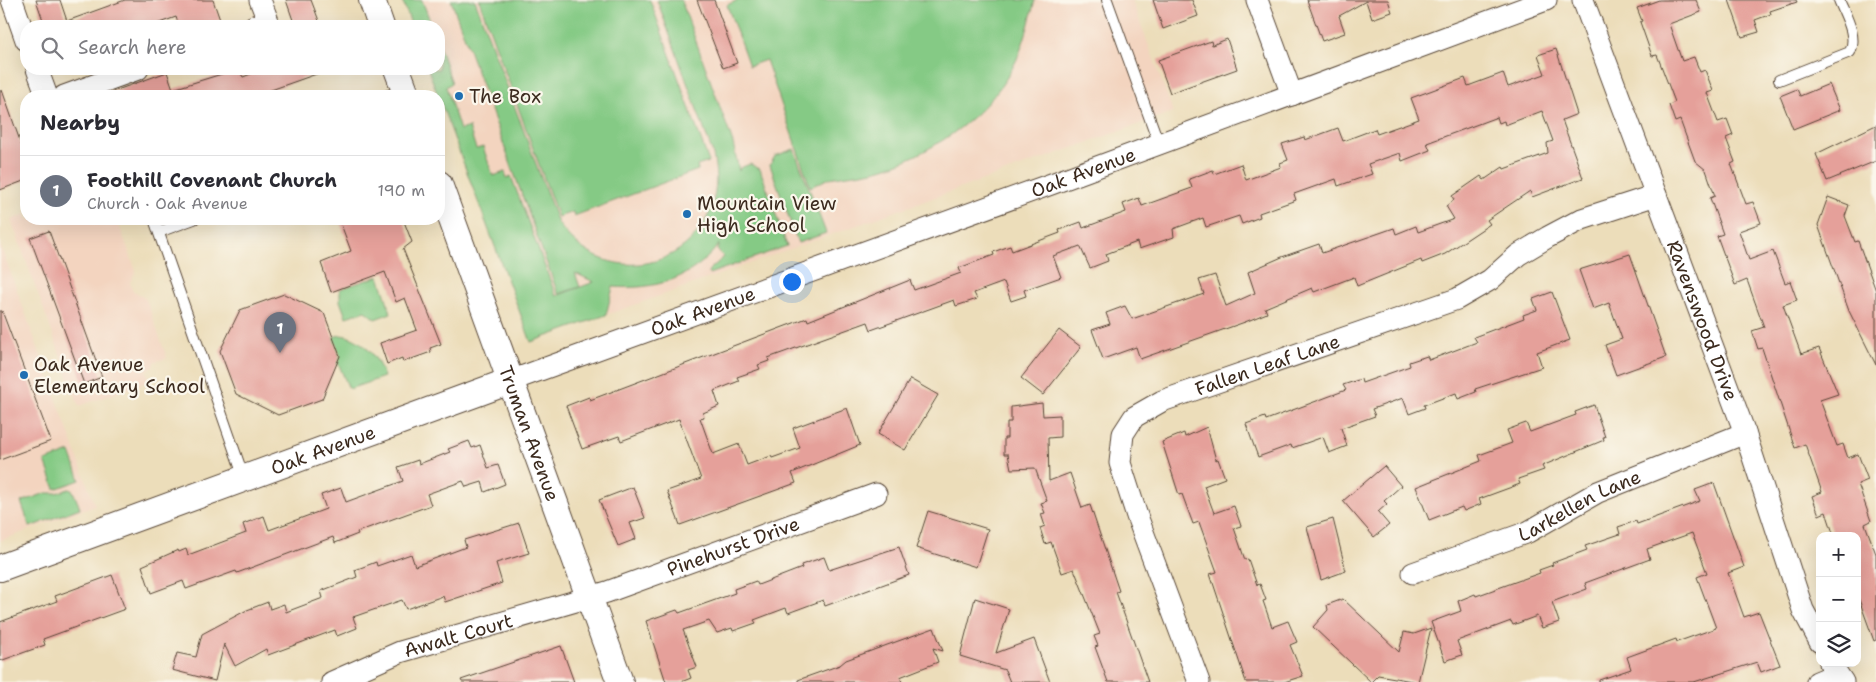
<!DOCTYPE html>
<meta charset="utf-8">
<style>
body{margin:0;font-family:"Shantell Sans",sans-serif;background:#f2f2f3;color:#2b2b33}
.controls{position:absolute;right:15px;bottom:15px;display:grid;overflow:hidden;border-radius:10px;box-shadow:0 5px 20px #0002}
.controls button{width:45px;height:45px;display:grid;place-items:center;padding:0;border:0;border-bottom:1px solid #e1e1e2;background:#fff;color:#2b2b33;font:25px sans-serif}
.you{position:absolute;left:791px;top:281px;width:18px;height:18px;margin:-12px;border:4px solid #fff;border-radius:50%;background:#1a73e8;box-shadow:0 0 0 8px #1a73e833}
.badge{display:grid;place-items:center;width:32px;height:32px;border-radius:50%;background:#111827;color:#fff;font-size:16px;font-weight:700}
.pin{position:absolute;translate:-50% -41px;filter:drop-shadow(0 1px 2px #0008)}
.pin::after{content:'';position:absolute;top:26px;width:18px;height:15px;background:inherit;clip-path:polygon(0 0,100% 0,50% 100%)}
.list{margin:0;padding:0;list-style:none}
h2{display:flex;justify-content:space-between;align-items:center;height:65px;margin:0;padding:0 20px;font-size:21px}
h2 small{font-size:16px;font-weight:400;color:#7c7c81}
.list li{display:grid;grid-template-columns:32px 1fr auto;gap:15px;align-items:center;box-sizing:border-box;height:70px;padding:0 20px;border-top:1px solid #e1e1e2}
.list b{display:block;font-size:19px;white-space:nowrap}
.list p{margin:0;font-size:16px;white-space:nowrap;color:#7c7c81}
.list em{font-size:16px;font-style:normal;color:#7c7c81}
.icon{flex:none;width:28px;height:28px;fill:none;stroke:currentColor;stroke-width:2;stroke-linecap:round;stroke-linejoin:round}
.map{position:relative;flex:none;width:1876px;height:682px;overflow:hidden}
.search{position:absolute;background:#fff;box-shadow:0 5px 20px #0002;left:20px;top:20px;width:425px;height:55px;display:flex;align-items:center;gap:12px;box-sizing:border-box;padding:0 18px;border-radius:20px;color:#7c7c81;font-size:19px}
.panel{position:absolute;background:#fff;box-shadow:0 5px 20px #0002;left:20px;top:90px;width:425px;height:135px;border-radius:20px}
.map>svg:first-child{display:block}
</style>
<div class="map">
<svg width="1876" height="682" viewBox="0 0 1876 682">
<rect width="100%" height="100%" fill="#fbf7ec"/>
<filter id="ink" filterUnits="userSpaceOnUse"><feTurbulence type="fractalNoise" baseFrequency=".02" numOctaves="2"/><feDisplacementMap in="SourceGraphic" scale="10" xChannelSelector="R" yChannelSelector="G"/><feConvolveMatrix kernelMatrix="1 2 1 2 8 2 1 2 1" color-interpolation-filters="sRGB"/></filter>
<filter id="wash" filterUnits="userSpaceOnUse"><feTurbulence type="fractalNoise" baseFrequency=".0096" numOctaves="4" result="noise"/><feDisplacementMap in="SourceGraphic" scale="20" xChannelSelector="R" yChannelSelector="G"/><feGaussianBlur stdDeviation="1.12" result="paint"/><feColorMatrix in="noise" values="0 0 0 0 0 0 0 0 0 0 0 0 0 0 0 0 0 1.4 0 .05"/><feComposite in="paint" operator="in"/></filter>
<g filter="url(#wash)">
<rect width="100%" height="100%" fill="#ecddba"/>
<path fill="#f3d4bf" d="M406,0H1132L1173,112L531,342L439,69V26H415Z
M26,214V219H117L136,271L130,282L132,290L146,299L167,358L154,362L153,367L146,370L150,381L79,406L11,220Z
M0,244L95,505L0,541Z"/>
<path fill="#85ca85" stroke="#607a52" d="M402,0H422L432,26H412Z
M451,0H475L558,223C617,308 739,251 712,151L657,0H681L733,143L739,171L740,168L750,164L760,169L787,246L709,274L708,271L724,257L717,250L719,244C693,279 655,290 613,287L606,315L531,342L428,69H439V46L452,83L446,87L460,130L469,127L476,149L483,147L493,176L505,172L507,178L511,176L556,296L594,282L575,273L580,287L558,294Z
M479,0H650L709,162L697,166L698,170L574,216L573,212L558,217Z
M738,0H1035C1030,20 1025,40 1017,59C993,111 938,151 884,168C868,173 852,174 835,177C827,178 818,184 810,187L766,60L749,66L727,5Z
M794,149L826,233L798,243L770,165L775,156Z
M379,276L391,313L375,319L365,311L346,317L340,301V289Z
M340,335C362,337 378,357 384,377L349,389L339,365L337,364L333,337Z
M70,452L80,480L55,489L45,461Z
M69,489L73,491L80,508L30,527L21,502L46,493H56Z"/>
<g id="blocks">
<path fill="#e5a09a" d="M36,0H60L67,21L125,0H213L220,20L203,26H179L176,17L151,26H45Z
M286,0H311L321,26H295Z
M697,0H714L737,63L723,68Z
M1153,0H1192L1198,16L1163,29Z
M1307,0H1388L1392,12L1372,19L1366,1L1339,16L1345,33L1322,41Z
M1659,0H1696L1701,12L1669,24L1682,61L1694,57L1700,72L1705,70L1713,91L1707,93L1718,122L1727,119L1733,135L1726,138L1735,162L1731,164L1746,204L1753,202L1761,223L1739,231L1749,260L1773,251L1785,283L1790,281L1797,300L1783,305L1801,354L1819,348L1838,394L1820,400L1837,446L1843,444L1848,458L1858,454L1868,480L1858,484L1871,521L1865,524L1876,554V640L1874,641L1857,594V536H1834L1826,512L1819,515L1812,496L1822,492L1805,444L1795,448L1762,348L1758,349L1752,331L1764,327L1747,280L1735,285L1717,236L1723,234L1710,198L1715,196L1706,170L1695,161L1680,120L1675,122L1669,105L1675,102L1657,55L1652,56L1640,22L1642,21L1637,8Z
M1729,0H1796L1797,2L1770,11L1771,14L1755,20L1759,32L1742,37Z
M1227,39L1237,69L1170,93L1158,60L1211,41L1212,45Z
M1556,49L1577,114L1562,120L1583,178L1532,197L1530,191L1487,220L1490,224L1445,254L1422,263L1421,260L1357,286L1354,277L1314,292L1312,288L1265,308L1267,313L1245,322L1140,359L1136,347L1103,359L1092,330L1110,324L1106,313L1125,306L1132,319L1204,294L1199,280L1215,275L1226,306L1255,293L1248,272L1282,257L1319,244L1322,253L1394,228L1396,234L1416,226L1418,232L1454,219L1446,206L1454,200L1452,196L1481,176L1484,180L1503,167L1504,169L1548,153L1547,143L1553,141L1542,111L1505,125L1504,121L1499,123L1497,117L1427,143L1430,150L1402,161L1400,153L1368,164L1372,174L1338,186L1336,179L1294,194L1296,200L1259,213L1260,217L1242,224L1239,216L1206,227L1203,218L1173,229L1174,237L1139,249L1137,242L1106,254L1108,261L1090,268L1080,246L1053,256L1061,277L1024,290L1026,296L1011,301L1004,282L974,293L977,299L956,306L954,300L871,330L868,322L768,358L769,361L758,365L760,369L737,377L739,381L714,391L719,406L703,413L704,417L700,418L713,454L739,444L747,465L771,456L772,458L800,448L793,428L847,408L860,445L792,473L796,483L680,525L667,491L701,479L679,419L621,441L619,436L582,449L566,406L589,397L590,400L807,318L808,321L910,280L914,290L961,273L959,268L994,255L993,252L1010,246L1012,251L1060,233L1059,230L1081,222L1083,228L1126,212L1123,204L1139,198L1142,206L1192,188L1189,179L1213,170L1214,174L1241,164L1246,180L1281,167L1280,163L1288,160L1282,144L1304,137L1305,140L1338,128L1343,141L1375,129L1377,134L1419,119L1411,98L1465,78L1468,86L1503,73L1508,87L1545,74L1538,55Z
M238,69L243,77L264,69H325V71L254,96H107L106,94L167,72L173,89Z
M1829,84L1840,110L1793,129L1780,96L1797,89L1800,96Z
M2,90L26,158V180L0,190V91Z
M1876,125V161L1827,181L1816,154Z
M1828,197L1849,205L1845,216L1855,242L1858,241L1876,291V365L1849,311L1818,225Z
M339,219H403L412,242L403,249L441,344L430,348L431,352L403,362L402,358L387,364L380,343L417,330L405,298L396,302L385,272L331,292L321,263L351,251Z
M49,231L102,377L84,384L30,238Z
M1630,254L1666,357L1616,375L1605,345L1622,339L1609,303L1593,309L1579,270Z
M1552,292L1570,340L1537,352L1542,367L1475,389L1476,392L1458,399L1456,393L1424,405L1425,408L1409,414L1403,398L1372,409L1375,416L1341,428L1347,446L1329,453L1323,437L1292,448L1291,445L1258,457L1246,424L1265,417L1266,420L1346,390L1343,385L1361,379L1362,383L1410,366L1409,362L1427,356L1429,360L1477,342L1474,337L1524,318L1523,315L1537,310L1533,299Z
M284,294L324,313L340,356L322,399L278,415L236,394L220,351L240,310Z
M0,311H2L51,441L0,460Z
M1059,330L1081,347L1043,395L1021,378Z
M910,379L938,395L905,450L878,434Z
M1042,403L1043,416L1060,415V437L1048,438L1049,481L1070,473L1082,508L1090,505L1119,591L1116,592L1148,682H1108L1095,647L1098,646L1094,636L1100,634L1074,569L1062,573L1051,542L1045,544L1040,528L1045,526L1041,514L1045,513L1041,503L1047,501L1035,468L1011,469L1008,454H1004V438H1007V422H1011V407Z
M1594,405L1605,437H1603L1604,440L1542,466L1544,470L1518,479L1520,484L1479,499L1481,504L1464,511L1462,507L1429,520L1416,487L1481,461L1479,455L1512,443L1507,430L1526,423L1530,432L1576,415L1575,412Z
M1207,427L1216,460L1218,459L1225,478L1204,486L1214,513L1234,506L1241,526L1234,528L1245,560L1248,559L1257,585L1260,584L1266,600L1263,601L1272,627L1288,621L1297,642L1290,645L1303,676L1284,682H1246L1210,574L1217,572L1199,522L1193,524L1182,494L1179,495L1162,442L1184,433L1185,437Z
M469,441L472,448L480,445L488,468L498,465L505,484L485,492L482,482L466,487L463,481L427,494L431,505L357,532L358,534L335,543L333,537L237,573L236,571L186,589L183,581L151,593L142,566L178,550L179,552L186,549L188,555L246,533L243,524L264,516L269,530L326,509L321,495L341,488L346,502L403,481L398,467L418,460L419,464L450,452L448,449Z
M1384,466L1401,486L1384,501L1387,504L1378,512L1389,525L1374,537L1343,501Z
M1714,483L1744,567L1728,573L1744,617L1759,612L1780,665L1761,672L1757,662L1694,682H1599V680L1631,669L1627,657L1676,639L1677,642L1716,628L1697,577L1707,573L1692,533L1647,549L1650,559L1585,583L1587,589L1552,602L1559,622L1542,628L1537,616L1513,625L1511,621L1457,641L1462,655L1445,661L1431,622L1461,611L1458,601L1475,594L1476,596L1540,573L1539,570L1553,565L1552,563L1587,550L1585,546L1620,534L1618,527L1636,521L1637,524L1700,501L1695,490Z
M633,487L645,518L630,523L636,539L618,546L599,500Z
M928,511L988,529L976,567L916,548Z
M1333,519L1346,571L1321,580L1307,527Z
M519,523L529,553L496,563L502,583L445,602L443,596L406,609L402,600L353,617L357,628L337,636L335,630L268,655L266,649L235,666L224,644L215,681L172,670L177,653L196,657L202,634L247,610L268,602L270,609L284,604L286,612L323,598L321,591L357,577L355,570L376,562L377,566L411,554L415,566L466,547L464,540Z
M899,547L909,575L825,606L823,600L788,613L786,608L754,620L756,623L733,631L732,628L717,633L709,621L683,630L697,667L688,670L691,678L681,682H666L646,621L677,610L679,613L735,593L734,589L756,581L758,585L802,568L801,565L824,557L829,570Z
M112,575L125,609L43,639L45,645L0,661V622L57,601L55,596Z
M975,598L1009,609L996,653L1034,639L1050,682H1010L1005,670L960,656Z
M1343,599L1399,652L1404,632L1414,634L1431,628L1418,682L1378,675L1371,682L1313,627L1328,610L1327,605Z
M934,628L943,651L933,648L938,662L900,677L902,682H798V680L840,665L846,660Z
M561,646L574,682H462L461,680Z"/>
</g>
</g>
<g filter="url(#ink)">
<use href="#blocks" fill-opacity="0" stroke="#564535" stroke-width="1"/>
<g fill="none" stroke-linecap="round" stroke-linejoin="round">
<g stroke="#564535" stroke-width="12">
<path id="service" d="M1107,0L1159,144
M1779,80L1850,52C1858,36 1845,15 1839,0
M386,96L404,90
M154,219L244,478
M159,232L194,219"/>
</g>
<g stroke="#564535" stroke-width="23">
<g id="minor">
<path d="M12,0L26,40"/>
<path d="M1257,0L1292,95"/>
<path id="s1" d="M1583,0L1745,433L1803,610L1820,642"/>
<path d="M254,26L268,21L260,0"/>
<path d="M37,69L47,96"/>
<path d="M64,96L138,69"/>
<path id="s2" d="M510,381L1054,183L1546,0"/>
<path id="s3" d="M1413,573L1528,532L1598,492L1745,433"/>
<path d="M1830,663L1843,682"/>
<path id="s4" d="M332,682L400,652L607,592L876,494"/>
<path id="s5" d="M1199,682L1137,516L1120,463L1123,434L1134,417L1162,401L1457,299L1490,280L1518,255L1548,237L1582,219L1656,195"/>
<path d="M1817,682L1836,674"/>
</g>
</g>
<g stroke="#564535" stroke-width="28">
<g id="tertiary">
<path d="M372,0L381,26"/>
<path d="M397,69L407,96"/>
<path id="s6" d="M439,184L620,682"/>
<path id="s7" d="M0,568L510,381"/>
</g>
</g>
<use href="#service" stroke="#fff" stroke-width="10"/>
<use href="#minor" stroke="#fff" stroke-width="21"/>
<use href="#tertiary" stroke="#fff" stroke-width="26"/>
</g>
</g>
<g fill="#1f6fb2" stroke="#fbf7ec" stroke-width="2">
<circle cx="459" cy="96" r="5"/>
<circle cx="687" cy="214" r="5"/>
<circle cx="24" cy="375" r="5"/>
</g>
<g text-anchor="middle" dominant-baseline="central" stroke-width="4.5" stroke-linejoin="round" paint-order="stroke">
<g font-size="19" fill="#3b2a1e" stroke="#fbf7ec" text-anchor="start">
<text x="469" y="96">The Box</text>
<text x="697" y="203">Mountain View<tspan x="697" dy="22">High School</tspan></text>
<text x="34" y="364">Oak Avenue<tspan x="34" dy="22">Elementary School</tspan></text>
</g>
<g font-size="19" fill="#3b2a1e" stroke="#fbf7ec">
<text stroke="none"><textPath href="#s2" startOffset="610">Oak Avenue</textPath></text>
<text stroke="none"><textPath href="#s2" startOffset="205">Oak Avenue</textPath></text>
<text stroke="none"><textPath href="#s1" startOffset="342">Ravenswood Drive</textPath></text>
<text stroke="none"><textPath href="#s5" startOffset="426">Fallen Leaf Lane</textPath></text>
<text stroke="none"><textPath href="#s6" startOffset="265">Truman Avenue</textPath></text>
<text stroke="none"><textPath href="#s7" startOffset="344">Oak Avenue</textPath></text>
<text stroke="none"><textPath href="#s3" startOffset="180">Larkellen Lane</textPath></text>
<text stroke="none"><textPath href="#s4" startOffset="424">Pinehurst Drive</textPath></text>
<text stroke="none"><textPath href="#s4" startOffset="135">Awalt Court</textPath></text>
</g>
</g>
</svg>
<div class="controls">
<button>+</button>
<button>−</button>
<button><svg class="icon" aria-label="layers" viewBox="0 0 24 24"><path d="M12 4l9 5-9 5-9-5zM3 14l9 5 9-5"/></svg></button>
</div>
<div class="you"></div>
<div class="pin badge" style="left:280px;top:353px;background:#6b7280">1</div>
<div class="search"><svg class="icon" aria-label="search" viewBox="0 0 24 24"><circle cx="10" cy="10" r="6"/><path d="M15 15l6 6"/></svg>Search here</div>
<section class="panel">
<h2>Nearby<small></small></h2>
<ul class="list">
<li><span class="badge" style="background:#6b7280">1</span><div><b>Foothill Covenant Church</b><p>Church · Oak Avenue</p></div><em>190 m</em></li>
</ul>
</section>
</div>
